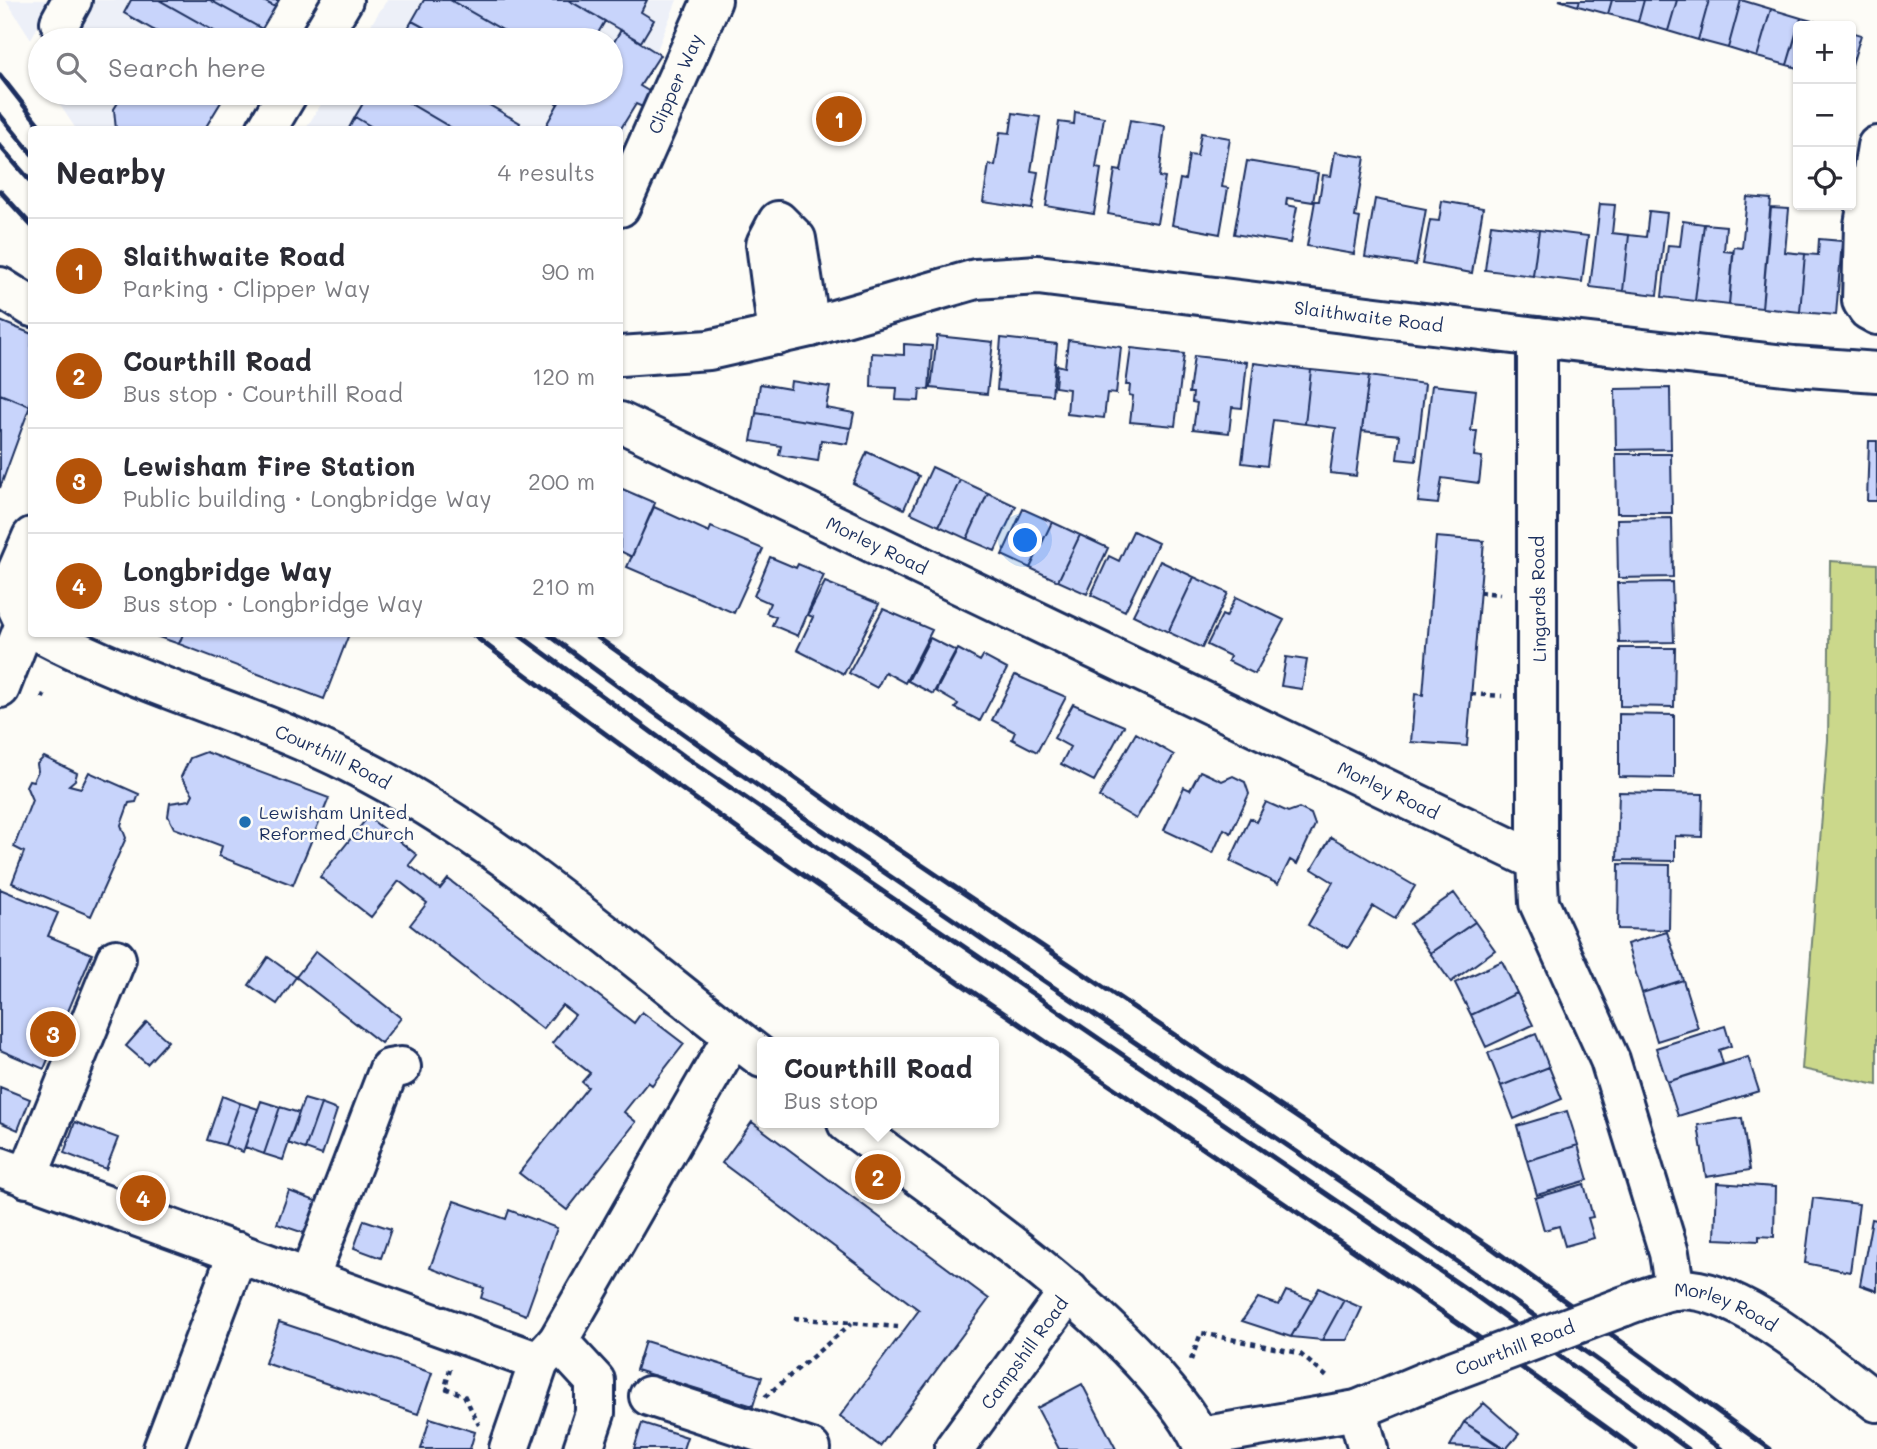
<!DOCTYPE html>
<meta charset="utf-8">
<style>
body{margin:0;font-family:Mali,sans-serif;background:#f7f7f7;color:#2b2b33}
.controls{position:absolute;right:21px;top:21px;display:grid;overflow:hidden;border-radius:7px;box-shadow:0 2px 5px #0004}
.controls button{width:63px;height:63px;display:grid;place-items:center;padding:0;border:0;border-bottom:2px solid #e1e1e2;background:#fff;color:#2b2b33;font:35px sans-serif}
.you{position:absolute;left:1026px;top:541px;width:24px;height:24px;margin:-18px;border:5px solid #fff;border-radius:50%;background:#1a73e8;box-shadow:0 0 0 10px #1a73e833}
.badge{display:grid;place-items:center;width:46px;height:46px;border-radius:50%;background:#b45309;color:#fff;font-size:23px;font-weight:700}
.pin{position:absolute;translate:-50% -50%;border:4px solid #fff;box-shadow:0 2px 7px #0006}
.popup{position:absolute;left:757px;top:1037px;width:242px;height:91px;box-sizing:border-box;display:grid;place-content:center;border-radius:7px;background:#fff;filter:drop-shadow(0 2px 5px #0005);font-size:23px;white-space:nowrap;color:#7c7c81}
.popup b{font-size:26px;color:#2b2b33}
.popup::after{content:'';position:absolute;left:50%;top:100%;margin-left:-14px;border:14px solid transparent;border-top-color:#fff}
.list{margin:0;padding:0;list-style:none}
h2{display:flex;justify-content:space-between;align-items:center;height:91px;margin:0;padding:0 28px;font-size:30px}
h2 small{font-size:23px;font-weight:400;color:#7c7c81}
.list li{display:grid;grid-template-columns:46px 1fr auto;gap:21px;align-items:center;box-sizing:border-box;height:105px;padding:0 28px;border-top:2px solid #e1e1e2}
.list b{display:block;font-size:26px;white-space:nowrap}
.list p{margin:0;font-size:23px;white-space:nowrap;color:#7c7c81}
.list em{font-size:23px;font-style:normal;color:#7c7c81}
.icon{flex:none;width:38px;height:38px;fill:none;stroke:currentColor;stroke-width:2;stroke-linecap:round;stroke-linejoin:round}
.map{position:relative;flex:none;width:1877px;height:1449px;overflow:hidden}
.search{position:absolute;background:#fff;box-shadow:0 2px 5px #0004;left:28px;top:28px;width:595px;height:77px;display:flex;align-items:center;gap:18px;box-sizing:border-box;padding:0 24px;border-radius:38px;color:#7c7c81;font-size:26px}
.panel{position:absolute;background:#fff;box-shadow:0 2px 5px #0004;left:28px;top:126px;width:595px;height:511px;border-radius:7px}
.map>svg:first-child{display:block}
</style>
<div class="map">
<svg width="1877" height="1449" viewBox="0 0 1877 1449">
<rect width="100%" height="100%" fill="#fdfcf7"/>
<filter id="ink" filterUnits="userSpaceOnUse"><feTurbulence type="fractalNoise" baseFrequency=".0143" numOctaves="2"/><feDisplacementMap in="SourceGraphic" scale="14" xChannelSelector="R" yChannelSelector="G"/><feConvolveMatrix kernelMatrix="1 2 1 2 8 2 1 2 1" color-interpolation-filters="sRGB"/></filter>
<g filter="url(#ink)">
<path fill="#edf0f8" d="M6,0H52L31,39Z
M87,0H263L240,40H64Z
M387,0H677L620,143V130H305L328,93H611V40H361Z
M52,93H210L189,130L76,129Z"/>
<path fill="#cbd88b" stroke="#738474" stroke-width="2" d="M1830,561L1877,564V1085L1802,1069L1828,740Z"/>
<path fill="#c8d4fb" stroke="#1b2f5e" stroke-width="2" d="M131,0H159L230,40H171L124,13Z
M159,0H210L262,29L256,40H230Z
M210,0H262L275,7L262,29Z
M262,0H279L275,7Z
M424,0H450L520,40H447L412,21Z
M450,0H568L605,21L594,40H520Z
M568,0H647L641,12L654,20L641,42Z
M1559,0H1580L1578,6Z
M1580,0H1612L1608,14L1578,6Z
M1612,0H1644L1638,22L1608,14Z
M1644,0H1677L1668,31L1638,22Z
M1677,0H1709L1698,40L1668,31Z
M1709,0H1741L1728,48L1698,40Z
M1741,0L1771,9L1757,57L1728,48Z
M1771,9L1801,18L1787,65L1757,57Z
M1801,18L1831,26H1799Z
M412,21L447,40H401Z
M1798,27V68L1787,65Z
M154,30L171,40H148Z
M621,30L660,55L640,86L657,96L649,110L636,104L620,130L544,129L564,93H611V47Z
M1851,32L1861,35L1851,68Z
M124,93H206L221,102L204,130H116L114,109Z
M206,93H226L221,102Z
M369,93H392L455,130H377L355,117Z
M392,93H469L520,123L517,130H455Z
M539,93H564L558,104Z
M1075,112L1104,117L1096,168L1101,169L1094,214L1046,206L1059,122L1074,124Z
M1013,113L1040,117L1031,171L1038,172L1032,209L983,202L989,164L995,166L1000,132L1010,133Z
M355,117L377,130H348Z
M1130,120L1165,126L1159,177L1165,178L1157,223L1108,214L1115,170L1121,171Z
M1201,133L1230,138L1222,187L1228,188L1220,234L1172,225L1180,179L1185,180L1189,155L1197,156Z
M1335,152L1365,157L1355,217L1360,218L1354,254L1307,246L1315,201H1319L1323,175L1331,176Z
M1247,161L1318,173L1313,202L1287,198L1286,205L1297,207L1290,243L1234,234Z
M1747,197L1771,199L1762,308L1729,305L1734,247L1742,248Z
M1375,199L1426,209L1416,265L1365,257Z
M1442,201L1483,208L1472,273L1422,264L1430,220L1439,221Z
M1600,204L1615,205L1612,233L1629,235L1623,291L1590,287Z
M1771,208L1789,209L1785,252L1805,254L1800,312L1762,308Z
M1649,211L1667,213L1657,295L1623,291L1629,235L1646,237Z
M1683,221L1704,224L1695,301L1662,297L1668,245L1680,246Z
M1491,224L1539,230L1533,276L1485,270Z
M1704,224L1726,226L1724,251L1733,252L1729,305L1695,301Z
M1539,230L1588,236L1582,282L1533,276Z
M1819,239L1842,241L1836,315L1800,312L1805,254L1818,255Z
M0,321L32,334L30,406L0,394Z
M937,336L993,342L987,394L931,388Z
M1001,338L1057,344L1052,395L997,390Z
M1068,340L1121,347L1116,394L1107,393L1104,418L1067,414L1069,389L1055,387L1057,365L1065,367Z
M904,344L932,346L929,390L920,389L919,401L896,400L897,388L871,387L872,353L904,355Z
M1131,348L1184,354L1175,426L1130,422L1133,396L1129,395L1130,385H1126Z
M1194,356L1247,362L1242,408L1232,407L1229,433L1193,429L1197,403L1192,402L1193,393H1189Z
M1254,363L1311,370L1305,424L1273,420L1267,466L1242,463Z
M1311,370L1369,376L1356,476L1330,473L1336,428L1305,424Z
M1369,376L1425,384L1416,461L1397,459L1400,435L1362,431Z
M791,381L830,387L826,408L854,413L851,428L756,413L760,384L790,389Z
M1432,385L1476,390L1471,431H1477L1474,456L1482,457L1479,483L1442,478L1438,504L1418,502Z
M1670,388L1671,449L1616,450L1615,389Z
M0,394L30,406L0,488Z
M756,413L851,428L848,444L821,440L818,461L779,455L781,446L751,441Z
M1869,441H1877V501H1867Z
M867,452L919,476L904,509L853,483Z
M1616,454H1671L1672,513H1617Z
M932,467L960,480L939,526L911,513Z
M960,480L988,493L967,539L939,526Z
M620,488L655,503L632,557L620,551Z
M988,493L1016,506L995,551L967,539Z
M654,507L709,532L711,527L763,549L734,613L627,567Z
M1023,509L1052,522L1030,568L1002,555Z
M1672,518L1673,577L1618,578L1617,519Z
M1052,522L1080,535L1058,581L1030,568Z
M1133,531L1158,543L1125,611L1091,595L1109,556L1119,561Z
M1080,535L1108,548L1087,594L1058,581Z
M1436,537L1484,541L1467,746L1411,742L1415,694L1423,695Z
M770,557L796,568L798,564L824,575L798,636L772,625L776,617L766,613L770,603L754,596Z
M1160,561L1194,577L1168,632L1133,615Z
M1194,577L1228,593L1202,648L1168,632Z
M825,582L879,604L844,674L797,650L813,617L808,615Z
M1672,582L1674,642L1619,643L1617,583Z
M1236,597L1284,620L1255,674L1228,661L1230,656L1207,645L1222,615L1226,617Z
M883,609L932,630L905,683L885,672L877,688L849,673Z
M150,634H183L179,644Z
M183,634H349L324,699L179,644Z
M930,638L956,651L933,694L908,681Z
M1620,648H1675L1674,707L1620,706Z
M958,649L980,661L983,656L1007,669L980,721L955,708L958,704L936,691Z
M1286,657L1307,660L1302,689L1281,686Z
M1015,675L1066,697L1037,752L1012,739L1015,732L992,720Z
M1073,704L1124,726L1094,781L1061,764L1070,747L1054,738Z
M1619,714L1674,715V778L1619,777Z
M1136,733L1174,755L1136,819L1099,797Z
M206,752L329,798L293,885L219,856L222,846L174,828L168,816L170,803L190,800L193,794L181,777L190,758Z
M44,757L77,773L75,780L69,785L81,788L89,772L139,794L136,802L129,803L121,825L126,838L91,916L12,883L24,852L14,847L32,800L26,786L29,780L33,781L38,771L37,764Z
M1200,771L1222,781L1233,776L1245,782L1249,794L1231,833L1224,829L1213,853L1164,830L1184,787L1190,790Z
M1619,792L1703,794L1702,837L1675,836V861L1617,860Z
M1266,802L1288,812L1299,808L1311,814L1315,825L1297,864L1290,860L1278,884L1230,861L1250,818L1256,822Z
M368,817L417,855L409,865L440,889L448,879L634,1023L642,1012L684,1044L652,1085L648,1082L624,1112L636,1122L567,1210L519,1173L588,1087L582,1082L590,1073L552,1043L575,1015L562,1005L543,1029L410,925L427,903L399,881L371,917L320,877Z
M1331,837L1415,886L1395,919L1373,906L1348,948L1308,925L1333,882L1312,869Z
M1619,864L1670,865L1669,930L1618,929Z
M0,889L58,913L48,936L92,954L44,1069L0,1050Z
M1454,893L1475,922L1430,953L1410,924Z
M1475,922L1495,950L1451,982L1430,953Z
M1667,932L1683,980L1642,993L1627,944Z
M316,951L401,1018L381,1043L296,977Z
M268,957L296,977L277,1004L249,985Z
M1502,961L1517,993L1471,1015L1455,983Z
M1683,980L1698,1028L1657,1041L1642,993Z
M1517,993L1533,1025L1486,1047L1471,1015Z
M147,1022L168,1041L147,1064L126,1046Z
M1725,1026L1731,1046L1719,1050L1723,1064L1667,1082L1656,1048Z
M1536,1034L1549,1067L1501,1086L1488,1053Z
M1748,1057L1759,1091L1678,1116L1667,1082Z
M1549,1067L1562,1099L1514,1119L1501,1086Z
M0,1087L30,1099L18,1130L0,1122Z
M222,1096L240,1103L225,1145L207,1140Z
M304,1099L321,1104L305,1149L288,1143Z
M261,1101L280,1107L264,1154L245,1147Z
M240,1103L258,1109L243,1152L225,1145Z
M321,1104L337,1110L322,1155L305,1149Z
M280,1107L299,1113L283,1160L264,1154Z
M1567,1111L1578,1145L1527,1161L1517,1126Z
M1742,1118L1750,1170L1706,1177L1698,1125Z
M75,1122L118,1138L106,1169L64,1153Z
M752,1122L989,1299L880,1446L840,1416L919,1310L722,1163Z
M1578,1145L1588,1180L1537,1195L1527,1161Z
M1717,1183L1775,1187L1774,1237L1759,1236V1241L1715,1239Z
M1584,1184L1593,1217L1588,1218L1594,1238L1565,1246L1559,1226L1544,1230L1535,1198Z
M289,1191L321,1203L310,1235L277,1224Z
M1813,1198L1859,1204L1850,1272L1805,1263Z
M454,1201L506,1219L509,1210L557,1228L526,1315L481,1298L484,1288L430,1268Z
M1872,1219L1877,1220V1291L1860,1285Z
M364,1220L391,1229L381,1258L354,1248Z
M1319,1288L1344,1300L1322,1340L1291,1337Z
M1286,1291L1312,1300L1291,1337L1242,1321L1258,1298L1279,1305Z
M1344,1300L1362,1308L1347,1340H1322Z
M279,1322L432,1373L418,1414L265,1363Z
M645,1341L762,1377L753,1406L636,1370Z
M1082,1384L1116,1449H1059L1037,1408Z
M1484,1403L1519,1434L1506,1449L1464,1422Z
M430,1418L475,1432L470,1449H421Z
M1464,1422L1503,1449L1450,1446Z
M642,1423L687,1437L683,1449H634Z"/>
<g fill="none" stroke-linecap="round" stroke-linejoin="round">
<g stroke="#1b2f5e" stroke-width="44">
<g id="minor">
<path d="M60,22L72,0"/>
<path d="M1877,146L1864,225L1862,301L1868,310L1877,315"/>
<path id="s1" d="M620,207L712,0"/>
<path d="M0,287L32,307"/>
<path d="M778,335L766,244L778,221L796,239L810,327"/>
<path id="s2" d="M620,356L709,350L810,327L976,279L1038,275L1537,337L1794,366L1877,372"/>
<path id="s3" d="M620,422L1537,861L1539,903L1610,1060L1669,1253L1675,1290"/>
<path id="s4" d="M43,634C141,686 251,713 350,763C502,839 628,956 762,1058"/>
<path d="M1537,861V337"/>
<path d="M847,1123C952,1202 1065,1276 1153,1374C1172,1396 1194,1421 1204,1449"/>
<path d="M0,1167L539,1362L558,1341L733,1036"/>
<path d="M27,1178L116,959"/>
<path d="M309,1278L389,1069L401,1067"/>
<path id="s5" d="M1622,1307C1639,1301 1656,1293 1673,1290C1732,1280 1830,1367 1877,1402"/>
<path d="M558,1341L595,1381V1413L583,1449"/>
<path d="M649,1396L811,1449"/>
<path d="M1357,1410L1368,1449"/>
<path d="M1200,1437L1357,1410L1436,1377"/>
<path d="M163,1449L238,1252"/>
<path d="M509,1449L539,1362"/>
<path id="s6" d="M954,1449L1069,1291"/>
</g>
</g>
<g stroke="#1b2f5e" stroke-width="44">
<path id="highway" d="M319,40L343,0
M266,130L288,93
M25,624L9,590L32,537
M0,688L25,624L32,620"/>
</g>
<path stroke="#1b2f5e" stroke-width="4.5" stroke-dasharray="5 5" stroke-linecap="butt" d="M1479,592L1500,594
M1471,694L1502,696
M41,695L48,698
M794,1318L898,1327
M1191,1360L1201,1333L1299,1353L1327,1377
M450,1369L445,1388L464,1395L479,1425
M765,1397L852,1323"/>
<use href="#minor" stroke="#fdfcf7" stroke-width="38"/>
<use href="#highway" stroke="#fdfcf7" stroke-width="38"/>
<path stroke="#1b2f5e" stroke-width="5" d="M0,75L43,130
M0,115L32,154
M0,146L32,183
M0,191L32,226
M472,634C848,922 1252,1171 1636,1449
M518,634L684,756L1462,1286L1688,1449
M548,634C688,741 836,839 982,939C1230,1107 1479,1272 1721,1449
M593,634L846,814L1493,1249L1770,1449"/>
<g stroke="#1b2f5e" stroke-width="44" stroke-linecap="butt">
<g id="minor-bridge">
<path id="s7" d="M1436,1377L1622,1307"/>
</g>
</g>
<use href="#minor-bridge" stroke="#fdfcf7" stroke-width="38"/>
</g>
</g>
<circle fill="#1f6fb2" stroke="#fdfcf7" stroke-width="2.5" cx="245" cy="822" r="7"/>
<g text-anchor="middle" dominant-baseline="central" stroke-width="5" stroke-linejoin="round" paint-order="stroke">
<g font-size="18" fill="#1b2f5e" stroke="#fdfcf7">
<text stroke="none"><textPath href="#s1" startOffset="135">Clipper Way</textPath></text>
<text stroke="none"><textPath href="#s2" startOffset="761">Slaithwaite Road</textPath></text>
<text stroke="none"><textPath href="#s3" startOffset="285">Morley Road</textPath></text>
<text transform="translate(1538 599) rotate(-91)">Lingards Road</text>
<text stroke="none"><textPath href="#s4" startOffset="315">Courthill Road</textPath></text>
<text stroke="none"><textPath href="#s3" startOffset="852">Morley Road</textPath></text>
<text stroke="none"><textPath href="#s5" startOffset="110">Morley Road</textPath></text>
<text stroke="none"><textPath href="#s7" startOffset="84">Courthill Road</textPath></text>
<text stroke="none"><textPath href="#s6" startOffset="119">Campshill Road</textPath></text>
</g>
<g font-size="18" fill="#1b2f5e" stroke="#fdfcf7" text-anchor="start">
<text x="259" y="812">Lewisham United<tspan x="259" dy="21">Reformed Church</tspan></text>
</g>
</g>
</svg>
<div class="controls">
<button>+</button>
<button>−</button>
<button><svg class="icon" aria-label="locate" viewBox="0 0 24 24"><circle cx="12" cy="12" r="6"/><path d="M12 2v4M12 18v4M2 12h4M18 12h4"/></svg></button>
</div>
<div class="you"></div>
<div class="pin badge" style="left:839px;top:119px">1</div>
<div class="pin badge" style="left:878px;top:1177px">2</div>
<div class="popup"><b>Courthill Road</b>Bus stop</div>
<div class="pin badge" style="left:53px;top:1034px">3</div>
<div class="pin badge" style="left:143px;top:1198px">4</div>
<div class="search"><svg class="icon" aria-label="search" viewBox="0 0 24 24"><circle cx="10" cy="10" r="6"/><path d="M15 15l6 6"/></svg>Search here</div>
<section class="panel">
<h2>Nearby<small>4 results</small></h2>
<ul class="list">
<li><span class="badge">1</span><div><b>Slaithwaite Road</b><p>Parking · Clipper Way</p></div><em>90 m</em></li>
<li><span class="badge">2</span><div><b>Courthill Road</b><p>Bus stop · Courthill Road</p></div><em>120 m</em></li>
<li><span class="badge">3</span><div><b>Lewisham Fire Station</b><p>Public building · Longbridge Way</p></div><em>200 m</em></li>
<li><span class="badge">4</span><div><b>Longbridge Way</b><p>Bus stop · Longbridge Way</p></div><em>210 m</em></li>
</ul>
</section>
</div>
